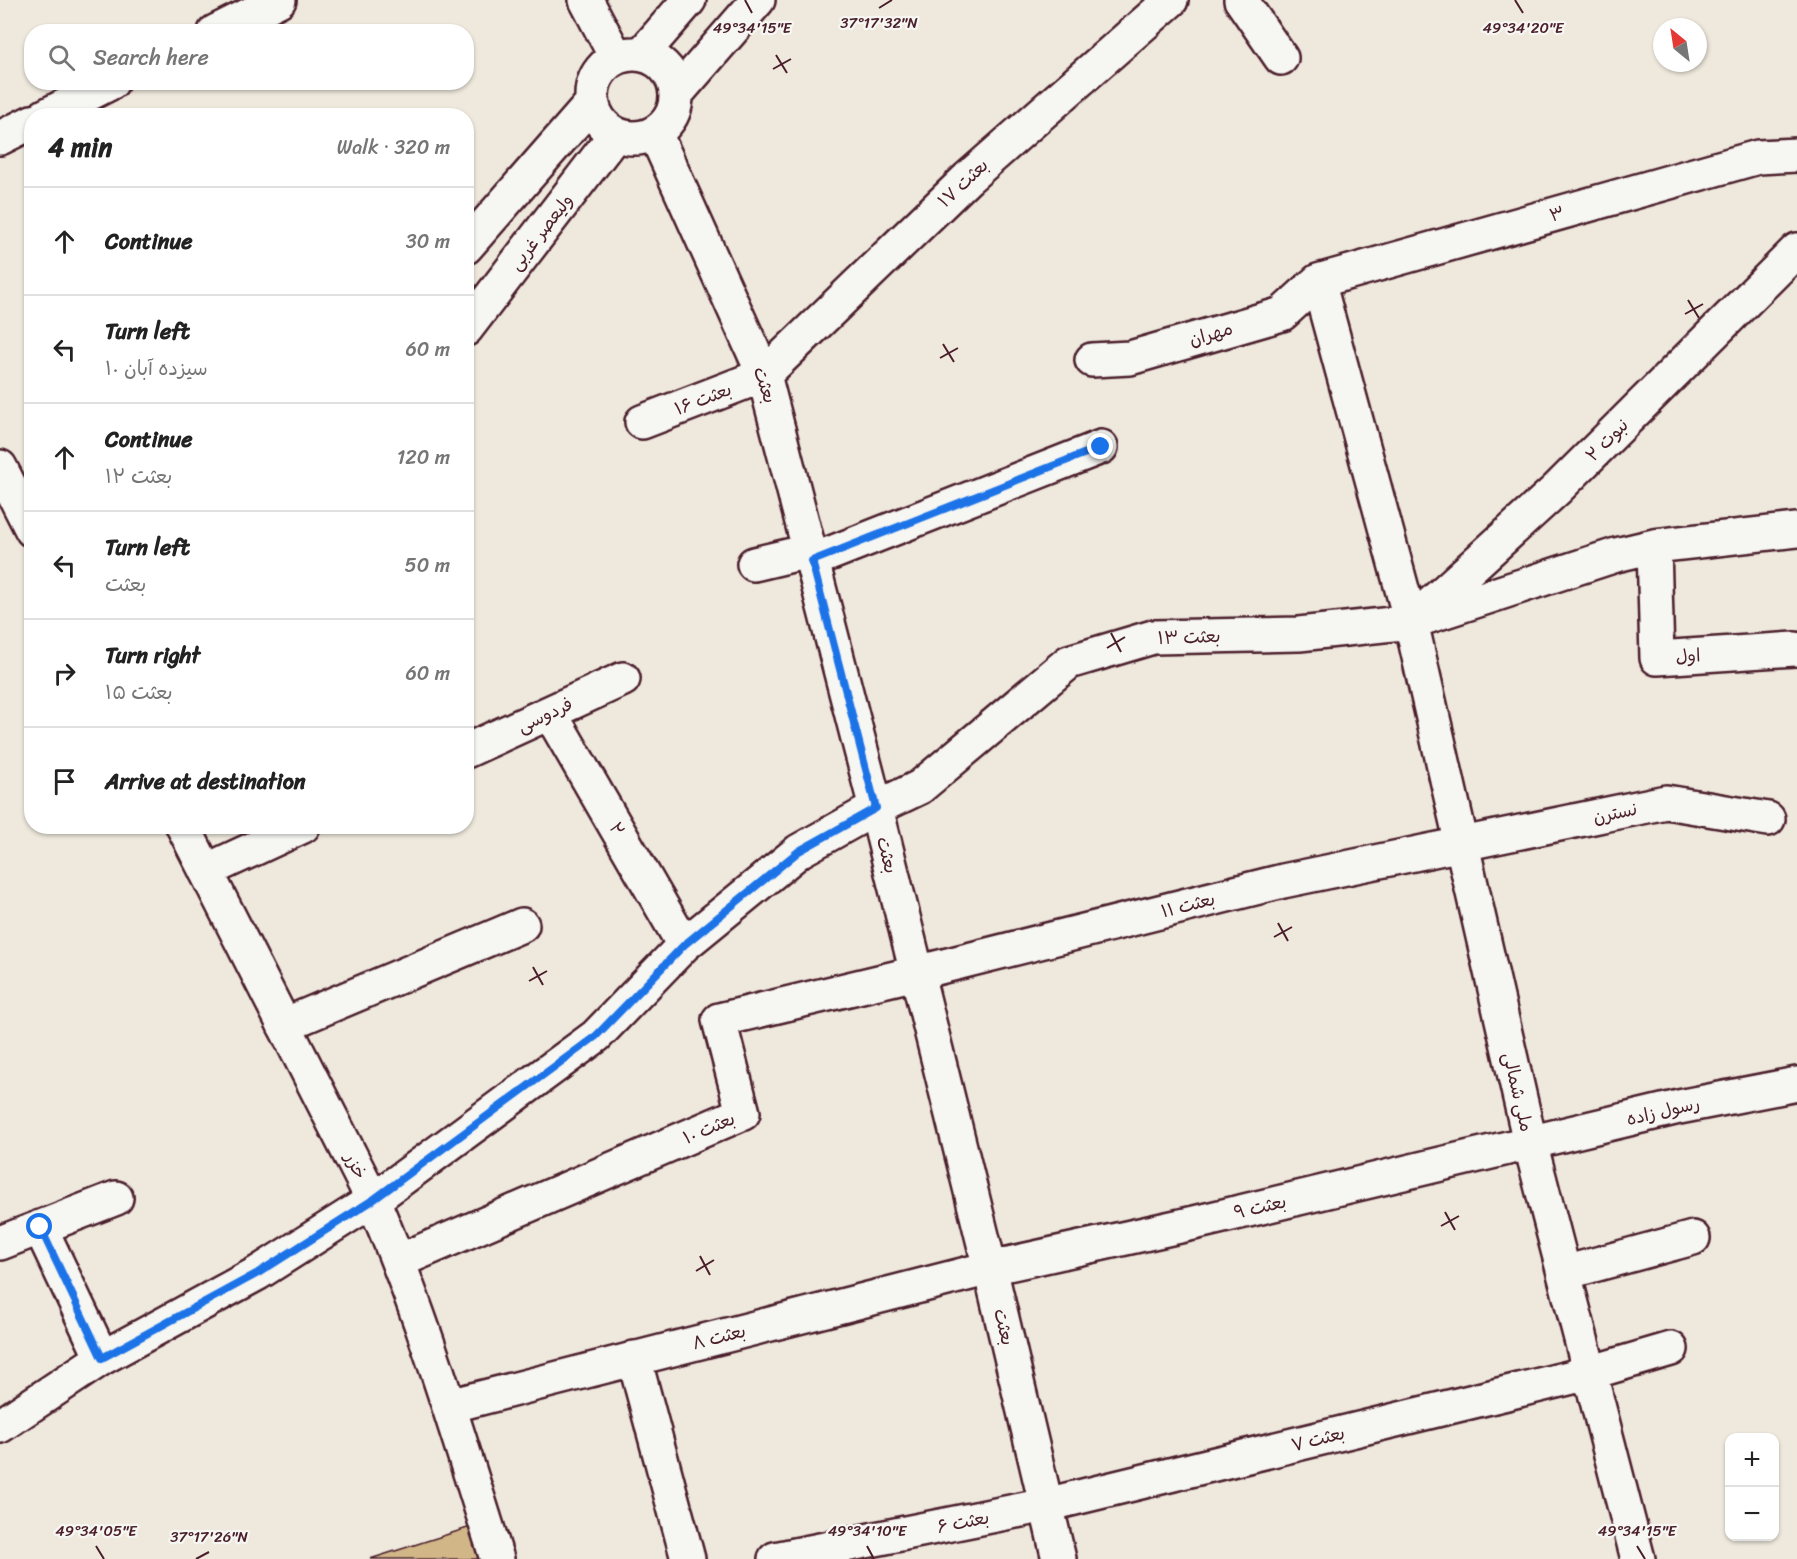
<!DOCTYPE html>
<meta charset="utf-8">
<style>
body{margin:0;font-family:Sriracha,"Playpen Sans Arabic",sans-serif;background:#f6f6f6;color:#222}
.controls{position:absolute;right:18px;bottom:18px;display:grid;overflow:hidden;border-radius:12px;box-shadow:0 2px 4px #0004}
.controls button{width:54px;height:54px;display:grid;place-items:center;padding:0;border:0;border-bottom:2px solid #e0e0e0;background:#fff;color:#222;font:30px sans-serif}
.compass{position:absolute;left:1653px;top:18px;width:54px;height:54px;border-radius:50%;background:#fff;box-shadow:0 2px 4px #0004;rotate:330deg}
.stop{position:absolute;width:18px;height:18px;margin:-14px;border:4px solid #1a73e8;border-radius:50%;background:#fff}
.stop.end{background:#1a73e8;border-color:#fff;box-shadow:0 2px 6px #0008}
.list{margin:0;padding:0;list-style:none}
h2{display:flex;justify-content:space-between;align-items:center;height:78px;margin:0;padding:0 24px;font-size:26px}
h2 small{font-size:20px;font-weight:400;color:#767676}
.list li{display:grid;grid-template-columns:39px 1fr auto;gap:18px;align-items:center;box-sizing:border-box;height:108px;padding:0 24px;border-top:2px solid #e0e0e0}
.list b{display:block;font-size:22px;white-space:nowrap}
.list p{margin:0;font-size:20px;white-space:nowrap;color:#767676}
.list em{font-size:20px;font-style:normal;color:#767676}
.icon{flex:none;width:33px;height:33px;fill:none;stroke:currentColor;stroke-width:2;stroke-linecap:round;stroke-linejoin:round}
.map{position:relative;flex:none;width:1797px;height:1559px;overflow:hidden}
.search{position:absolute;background:#fff;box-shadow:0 2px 4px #0004;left:24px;top:24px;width:450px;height:66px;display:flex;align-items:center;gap:15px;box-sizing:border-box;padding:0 21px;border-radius:24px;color:#767676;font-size:22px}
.panel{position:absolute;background:#fff;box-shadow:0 2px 4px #0004;left:24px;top:108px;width:450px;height:726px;border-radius:24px}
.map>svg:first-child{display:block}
</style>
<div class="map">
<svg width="1797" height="1559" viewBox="0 0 1797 1559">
<rect width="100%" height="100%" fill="#efe9dd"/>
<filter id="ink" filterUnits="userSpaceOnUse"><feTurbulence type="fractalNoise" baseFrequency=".0167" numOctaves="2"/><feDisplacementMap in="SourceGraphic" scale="12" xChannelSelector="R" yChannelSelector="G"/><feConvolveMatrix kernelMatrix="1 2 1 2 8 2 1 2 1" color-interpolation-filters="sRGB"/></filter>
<g filter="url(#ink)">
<path fill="#d1b687" stroke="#4a1f2b" stroke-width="1.5" d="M474,1526L485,1559H370Z"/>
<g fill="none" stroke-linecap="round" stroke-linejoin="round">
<g stroke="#4a1f2b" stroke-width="38">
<path id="minor" d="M1241,0L1281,58
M215,32L279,0
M45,116L112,82
M0,138L32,122
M1318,281L1411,622L1530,1142L1638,1559
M1092,360L1130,358L1282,314L1318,281L1758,157L1797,155
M642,422L764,375L968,178L1171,0
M1654,546L1657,658L1795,649
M811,561L1101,447
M754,564L809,551
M1419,615L1556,490L1797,250
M550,713L684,945
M466,751L623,679
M206,871L303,826
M284,1025L522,925
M40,1227L102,1358
M0,1243L116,1198
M399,1261L743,1113L719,1020L916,973L1283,881L1666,802L1768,819
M1564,1273L1693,1238
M634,1358L688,1559
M0,1426L102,1358L258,1273L373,1200L596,1036L684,945L799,851L876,808L920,787L1069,662L1153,637L1299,634L1411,622L1616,555L1654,546L1797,530
M775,1559L1046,1505L1589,1373L1671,1349"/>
</g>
<g stroke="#4a1f2b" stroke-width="38">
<path id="tertiary" d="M586,0L616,57
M592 96a42 42 0 1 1 84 0a42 42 0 1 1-84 0Z
M642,54L689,0
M677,93L758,0
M655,133L764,375L876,808L990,1268L1059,1559
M466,247L591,104
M466,329L615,135
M0,467L32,530
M183,826L373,1200C423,1317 459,1438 497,1559
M449,1406L990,1268L1194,1223L1679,1107L1797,1084"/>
</g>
<use href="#minor" stroke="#f6f6f2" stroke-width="33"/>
<use href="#tertiary" stroke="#f6f6f2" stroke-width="33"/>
</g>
</g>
<g fill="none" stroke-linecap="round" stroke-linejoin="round" filter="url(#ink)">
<path stroke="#1a73e8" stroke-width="8" d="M40,1227L102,1358L258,1273L373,1200L596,1036L684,945L799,851L876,808L812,561L1101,447"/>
</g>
<path fill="none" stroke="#4a1f2b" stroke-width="2" d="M745,0L752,13M1515,0L1523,13M879,8L892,0M776,55L787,73M773,69L791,59M1688,300L1699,318M1685,314L1703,304M943,344L954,362M940,358L958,348M1111,633L1121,652M1107,648L1125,637M1278,923L1288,941M1274,937L1292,927M533,967L543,985M529,981L547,971M1445,1212L1455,1230M1441,1226L1459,1216M700,1256L710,1275M696,1271L714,1260M96,1546L104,1559M867,1546L874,1559M1637,1546L1645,1559M196,1559L209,1552"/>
<g text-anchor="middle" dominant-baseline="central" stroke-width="4.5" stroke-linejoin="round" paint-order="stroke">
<g font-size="18" fill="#4a1f2b" stroke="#f6f6f2">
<text transform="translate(963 183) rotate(-43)">بعثت ۱۷</text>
<text transform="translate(1557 214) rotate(-16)">۳</text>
<text transform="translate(541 232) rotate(-52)">ولیعصر غربی</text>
<text transform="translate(1211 334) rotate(-16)">مهران</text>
<text transform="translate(765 385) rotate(72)">بعثت</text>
<text transform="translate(703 399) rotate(-21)">بعثت ۱۶</text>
<text transform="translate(1607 440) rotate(-45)">نبوت ۲</text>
<text transform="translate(1189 637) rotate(-2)">بعثت ۱۳</text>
<text transform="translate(1688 656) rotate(-4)">اول</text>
<text transform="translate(545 715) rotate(-25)">فردوسی</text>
<text transform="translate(1615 813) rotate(-12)">نسترن</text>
<text transform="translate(617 829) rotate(60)">۲</text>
<text transform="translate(887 855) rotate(76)">بعثت</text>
<text transform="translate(1188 905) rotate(-14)">بعثت ۱۱</text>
<text transform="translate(1518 1092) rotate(77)">ملی شمالی</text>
<text transform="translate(1663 1111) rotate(-13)">رسول زاده</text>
<text transform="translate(709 1128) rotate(-23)">بعثت ۱۰</text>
<text transform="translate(356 1166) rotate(63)">خزر</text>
<text transform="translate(1260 1207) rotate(-13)">بعثت ۹</text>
<text transform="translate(1004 1327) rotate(77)">بعثت</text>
<text transform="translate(719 1337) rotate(-14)">بعثت ۸</text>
<text transform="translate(1318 1439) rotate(-14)">بعثت ۷</text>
<text transform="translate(963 1522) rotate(-11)">بعثت ۶</text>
</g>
</g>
<g font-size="15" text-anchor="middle" fill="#4a1f2b" stroke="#f6f6f2" stroke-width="4.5" stroke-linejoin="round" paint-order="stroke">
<text x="879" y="28">37°17'32"N</text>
<text x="752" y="33">49°34'15"E</text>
<text x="1523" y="33">49°34'20"E</text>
<text x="96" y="1536">49°34'05"E</text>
<text x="867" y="1536">49°34'10"E</text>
<text x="1637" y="1536">49°34'15"E</text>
<text x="209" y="1542">37°17'26"N</text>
</g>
</svg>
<div class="controls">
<button>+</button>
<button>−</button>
</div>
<svg class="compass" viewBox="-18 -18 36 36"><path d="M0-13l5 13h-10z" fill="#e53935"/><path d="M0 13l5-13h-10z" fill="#767676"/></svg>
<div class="stop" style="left:40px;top:1227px"></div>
<div class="stop end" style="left:1101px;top:447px"></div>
<div class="search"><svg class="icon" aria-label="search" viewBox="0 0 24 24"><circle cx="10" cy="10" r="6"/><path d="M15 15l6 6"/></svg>Search here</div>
<section class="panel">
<h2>4 min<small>Walk · 320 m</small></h2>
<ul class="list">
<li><svg class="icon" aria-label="ahead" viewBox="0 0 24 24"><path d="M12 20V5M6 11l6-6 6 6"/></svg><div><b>Continue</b></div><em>30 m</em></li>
<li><svg class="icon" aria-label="left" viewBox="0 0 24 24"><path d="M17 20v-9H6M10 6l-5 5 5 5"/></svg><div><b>Turn left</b><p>سیزده آبان ‍۱۰</p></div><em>60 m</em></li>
<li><svg class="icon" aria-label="ahead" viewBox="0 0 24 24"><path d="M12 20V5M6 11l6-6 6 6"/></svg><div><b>Continue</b><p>بعثت ۱۲</p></div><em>120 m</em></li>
<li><svg class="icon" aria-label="left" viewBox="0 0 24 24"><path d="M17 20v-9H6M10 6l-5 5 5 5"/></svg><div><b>Turn left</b><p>بعثت</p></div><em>50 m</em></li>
<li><svg class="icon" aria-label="right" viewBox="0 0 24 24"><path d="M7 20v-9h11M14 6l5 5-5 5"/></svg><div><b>Turn right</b><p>بعثت ۱۵</p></div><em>60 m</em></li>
<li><svg class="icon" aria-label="arrive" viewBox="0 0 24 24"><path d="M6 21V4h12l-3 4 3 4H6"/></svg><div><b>Arrive at destination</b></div></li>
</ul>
</section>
</div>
